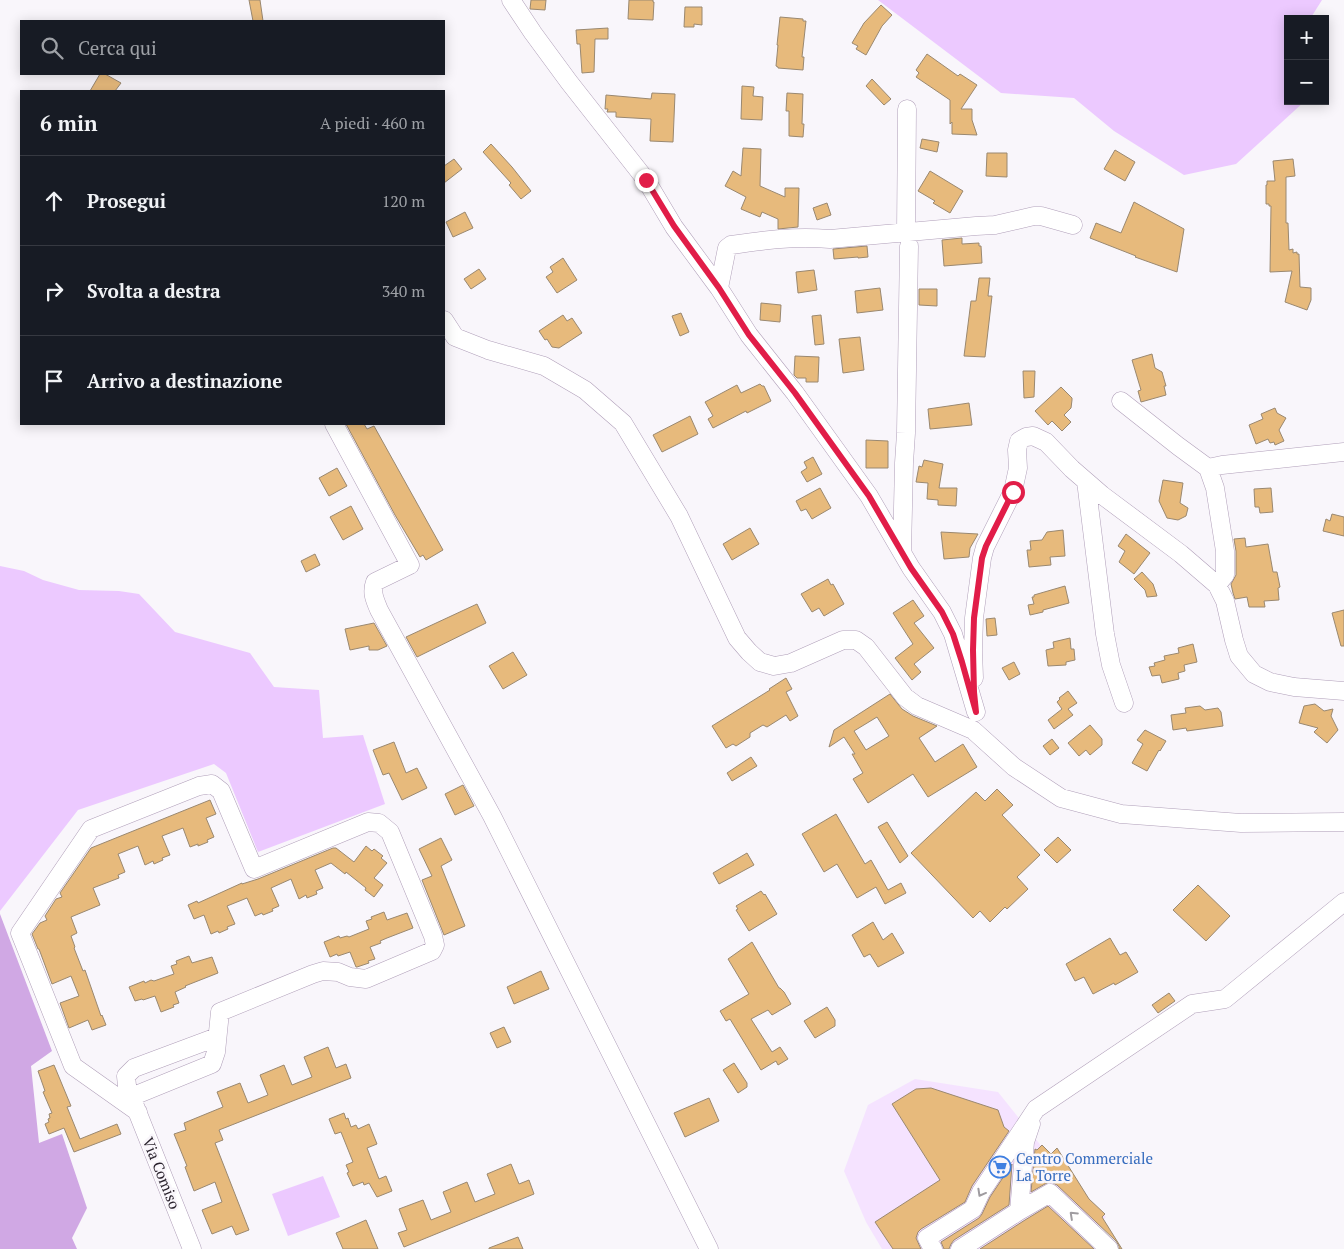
<!DOCTYPE html>
<html lang="it">
<meta charset="utf-8">
<style>
body{margin:0;font-family:"PT Serif",serif;background:#242831;color:#f1f3f6}
.controls{position:absolute;right:15px;top:15px;display:grid;overflow:hidden;border-radius:0px;box-shadow:0 2px 12px #0003}
.controls button{width:45px;height:45px;display:grid;place-items:center;padding:0;border:0;border-bottom:1px solid #363941;background:#171b24;color:#f1f3f6;font:25px sans-serif}
.stop{position:absolute;width:15px;height:15px;margin:-11px;border:4px solid #e11d48;border-radius:50%;background:#fff}
.stop.end{background:#e11d48;border-color:#fff;box-shadow:0 1px 5px #0008}
.list{margin:0;padding:0;list-style:none}
h2{display:flex;justify-content:space-between;align-items:center;height:65px;margin:0;padding:0 20px;font-size:21px}
h2 small{font-size:16px;font-weight:400;color:#9ea1a6}
.list li{display:grid;grid-template-columns:32px 1fr auto;gap:15px;align-items:center;box-sizing:border-box;height:90px;padding:0 20px;border-top:1px solid #363941}
.list b{display:block;font-size:19px;white-space:nowrap}
.list em{font-size:16px;font-style:normal;color:#9ea1a6}
.icon{flex:none;width:28px;height:28px;fill:none;stroke:currentColor;stroke-width:2;stroke-linecap:round;stroke-linejoin:round}
.map{position:relative;flex:none;width:1344px;height:1249px;overflow:hidden}
.search{position:absolute;background:#171b24;box-shadow:0 2px 12px #0003;left:20px;top:20px;width:425px;height:55px;display:flex;align-items:center;gap:12px;box-sizing:border-box;padding:0 18px;border-radius:0px;color:#9ea1a6;font-size:19px}
.panel{position:absolute;background:#171b24;box-shadow:0 2px 12px #0003;left:20px;top:90px;width:425px;height:335px;border-radius:0px}
.map>svg:first-child{display:block}
</style>
<div class="map">
<svg width="1344" height="1249" viewBox="0 0 1344 1249">
<rect width="100%" height="100%" fill="#f9f6fb"/>
<path fill="#f5e3ff" d="M915,1079L998,1092L1046,1152L1106,1217L1092,1233L1104,1249H882L866,1222L844,1171L868,1105Z"/>
<path fill="#ecc9ff" d="M878,0H1322L1310,19H1288V101H1305L1236,164L1184,175L1114,131L1074,98L1001,93Z
M0,566L24,571L43,580L79,590L119,591L139,594L175,632L250,653L274,687L319,690L323,738L363,735L385,804L258,852L226,773L214,764L78,810L0,911Z
M323,1176L340,1217L288,1236L272,1194Z"/>
<path fill="#d0a8e4" d="M0,914L52,1051L31,1066L39,1143L62,1134L87,1208L72,1238L77,1249H0Z"/>
<path fill="#e7ba7c" stroke="#9a8870" fill-rule="evenodd" d="M249,0H260L263,21H253Z
M531,0H546L545,10L530,9Z
M629,0H653V2H654L653,20L628,19Z
M881,5L892,15L882,26L866,55L856,49L858,46L852,43L864,23Z
M685,7H702V25L694,24V27H684Z
M780,17L803,19V21H806L802,57H804L803,70L778,68V67L776,66L778,45H777Z
M608,28V39H595L594,72L582,73L580,44H577L576,30Z
M927,54L958,76L960,74L977,85L961,109H972V120L977,135L952,134V122L950,124V100L916,77L919,73L916,70Z
M100,74H105L121,83L115,91H90Z
M872,79L891,99L884,105L866,86Z
M742,86L754,87L753,96L763,97L762,120L741,119Z
M652,93L675,94L673,142L650,141L651,119L616,117V112H607L608,109H605L606,95L651,99Z
M787,93L803,94L802,124H804L803,137L789,136V111H786Z
M922,139L939,142L937,152L920,148Z
M491,144L512,167L531,191L521,199L509,185L511,183L483,152Z
M743,148L761,149L760,186L785,197V188H799L798,227L778,229V219L762,212L760,217L741,209L746,197L725,186L733,171L741,176Z
M1115,150L1135,162L1125,181L1104,169Z
M987,153H1007V177L986,176Z
M454,159L462,169L444,183V166Z
M1293,159L1295,176L1286,177V223H1288L1289,250L1293,249V253L1297,252V254H1299L1300,287L1311,288V300L1307,310L1285,302L1292,271L1270,272L1271,206H1269V204H1266V185H1267V181H1275L1273,161Z
M930,171L963,191L950,213L933,203L935,201L918,191Z
M1134,202L1184,229L1177,272L1135,257L1136,256L1090,238L1096,223L1121,233Z
M827,203L831,215L817,220L813,208Z
M465,212L473,228L453,237L446,222Z
M962,238V244L979,243V246H981L982,263L944,266L942,240Z
M867,246L868,257L858,258V257L834,259L833,249Z
M563,258L577,280L557,293L546,277L553,272L550,267Z
M479,269L486,279L471,289L464,279Z
M814,270L817,290L798,293L796,272Z
M979,278H990L988,296H992L985,357L964,356L971,301H976Z
M880,288L883,310L857,313L855,291Z
M919,289H937V306L919,305Z
M761,303L781,305L780,322L760,320Z
M681,313L689,332L680,336L672,316Z
M563,315L567,321L572,318L582,333L559,348L552,347L547,339L545,340L539,331Z
M821,315L824,344L815,345L812,316Z
M860,337L864,370L843,373L839,339Z
M1152,354L1155,368L1162,372L1166,386H1164L1166,395L1141,402L1138,391L1141,390L1132,360Z
M795,356L819,357L818,382H806V378H797L794,375Z
M1023,371H1035L1034,397L1024,398Z
M760,384L762,386H764L771,401L747,413L746,411L713,428L708,419L713,416L705,402L737,385L741,393Z
M1061,387L1072,398V400L1071,408L1064,415L1071,422L1062,431L1052,421L1048,425L1035,411Z
M969,403L972,425L930,429L928,409Z
M1275,408L1277,413L1286,418L1279,430L1284,441L1275,445L1274,442L1270,443L1268,439L1256,444L1249,425L1263,419L1261,414Z
M690,416L698,434L662,452L653,435Z
M346,424H364L367,429L374,426L443,550L426,560L423,555L420,557L395,515Z
M866,440L888,441V468H866Z
M813,457L822,474L807,482L801,472L807,468L804,462Z
M924,460L943,464L939,488H957L956,506L938,505V500L927,499L928,483L916,482L919,466L922,467Z
M337,468L347,486L329,496L319,478Z
M1163,480L1183,483L1180,503L1188,508L1186,516L1178,520L1167,518L1159,501Z
M820,488L831,508L812,519L806,509L801,511L796,501Z
M1271,488L1273,512L1260,513L1259,507H1255L1254,489Z
M351,506L363,529L343,540L330,517Z
M1332,514L1344,517V536L1323,531L1326,519L1330,521Z
M750,528L759,544L732,560L723,544Z
M1063,530L1065,556L1050,557L1051,565L1029,567L1027,550H1031L1030,541L1042,540L1047,532Z
M941,532L978,534L970,548L969,557L944,559Z
M1126,534L1150,553L1134,574L1119,562L1125,551L1118,546Z
M1245,538L1246,547L1268,544L1273,572H1277L1280,587L1278,588L1279,600L1264,601L1265,607H1249L1247,597L1235,599L1233,593L1231,584L1236,575V551L1234,539Z
M315,554L320,565L306,572L301,561Z
M1142,572L1153,584L1157,596L1147,597L1145,590L1134,579Z
M828,579L831,585L833,584L844,604L824,616L819,608L812,612L801,594Z
M1065,586L1069,603L1043,610V612L1030,615L1028,605L1034,604L1032,597H1034V595Z
M913,600L924,616L914,623L934,648L914,664L921,672L912,680L895,658L913,644L893,613Z
M477,604L486,623L417,657L406,637Z
M1344,610V646H1341L1332,613Z
M995,618L997,635L987,636L986,619Z
M374,623L387,646L378,650H369V646L350,650L345,629Z
M1070,638L1071,649H1074L1075,660L1066,662V665L1048,666L1046,650L1054,648L1053,642Z
M1193,644L1197,662L1184,665L1185,671L1178,673L1179,679L1162,683L1160,675L1152,676L1149,667L1155,666L1154,663L1165,660L1164,656L1179,653L1178,648Z
M513,652L527,675L503,689L489,666Z
M1014,662L1020,674L1009,680L1002,668Z
M786,678L792,689L786,692L798,716L790,721L786,715L767,727L763,725L750,733V737L736,746L733,744L726,748L712,726L770,690L769,689Z
M1068,691L1077,703L1068,709L1073,715L1054,729L1048,720L1062,709L1057,702L1060,699L1059,698Z
M890,694L902,709L913,716L937,726L919,738L935,762L963,744L977,767L928,797L913,774L868,803L853,779L863,773L852,754H855L844,737L829,747L834,730ZM877,717L889,736L866,750L854,731Z
M1315,704L1324,711L1333,709L1331,716L1338,730L1327,743L1314,732L1318,728L1299,723L1304,706Z
M1200,706L1205,710L1218,708L1221,712L1223,726L1187,731L1186,728L1173,730L1171,715L1186,713L1185,708Z
M1090,725L1102,739V745L1090,755L1086,750L1079,756L1068,743Z
M1145,730L1166,741L1160,751L1159,750L1147,771L1132,763L1143,744L1137,740Z
M1052,739L1059,748L1050,755L1043,746Z
M394,742L406,773L417,768L427,788L402,800L389,773L383,775L373,750Z
M751,757L757,766L732,781L727,773Z
M463,785L474,806L455,815L445,794Z
M997,789L1013,805L1002,815L1040,855L1017,877L1028,889L1007,909L1005,907L990,922L980,911L973,918L911,853L976,792L985,801Z
M210,800L216,814L206,818L214,837L207,840L208,842L198,846V844L190,847L183,828L162,836L170,855L162,858L163,860L154,864L153,861L145,865L138,846L118,854L125,872L118,875L119,878L93,888L100,905L71,917L77,933L71,936L75,947L74,948L83,971L85,970L101,1016L102,1015L106,1025L92,1030L88,1020L69,1028L60,1003L79,996L71,976L52,984L39,949H38L32,934L40,923L47,920L45,916L56,899L62,897L60,893L91,848Z
M836,814L865,864L871,860L888,890L901,883L906,893L885,904L876,887L857,898L837,864L824,872L802,834Z
M887,822L908,856L900,863L878,827Z
M1058,837L1071,850L1057,863L1044,850Z
M441,838L452,860L441,866L465,926L444,935L422,880L432,876L419,849Z
M366,846L372,851L374,849L383,856L381,858L387,863L374,878L383,885L374,897L365,890L366,888L346,872L345,874L331,863L315,870L323,888L316,891L317,894L307,898L306,895L299,899L291,879L271,888L279,906L272,909L273,911L263,915L262,913L255,916L247,898L227,906L235,924L227,927L228,929L219,933L218,931L211,934L204,915L194,919L188,905L197,901L198,903L242,883V884L258,879L333,848H336L354,862Z
M747,853L754,865L719,884L713,873Z
M1198,885L1230,916L1206,941L1173,910Z
M761,891L764,895L765,894L777,914L749,931L736,910L738,909L736,906Z
M384,912L387,920L407,913L413,928L387,938L380,941L381,943L370,947L375,959L368,961L369,963L357,967H356L350,952L338,956L337,954L330,957L324,942L339,936L340,938L347,936L349,937L369,929L366,921L372,919L371,917Z
M873,922L883,940L892,933L904,953L878,967L870,954L864,957L852,935Z
M1110,938L1120,955L1126,952L1138,972L1115,985L1114,983L1093,994L1084,977L1075,981L1066,964Z
M752,942L779,988H780L784,992L791,1004L772,1015L768,1010L751,1019L772,1052L780,1047L788,1059L778,1065L776,1061L761,1070L730,1019L726,1021L720,1011L749,994L728,959Z
M189,956L192,963L212,957L218,973L185,986L186,987L175,992L179,1003L173,1005L174,1007L161,1012L155,996L143,1000L142,999L135,1001L129,987L144,981L145,983L151,980L154,981L174,974L171,966L177,964L176,961Z
M541,971L549,989L514,1004L507,987Z
M1169,993L1175,1001L1158,1013L1152,1005Z
M827,1007L835,1020V1026L815,1038L804,1021Z
M504,1027L511,1042L497,1048L490,1033Z
M328,1047L336,1068L346,1064L351,1078L219,1130L223,1140L215,1143L249,1230L236,1235L232,1226L212,1234L202,1210L222,1202L215,1182L194,1191L185,1167L187,1166L174,1134L186,1130L184,1123L223,1107L217,1092L240,1083L248,1103L268,1095L260,1075L284,1065L292,1085L312,1077L304,1057Z
M734,1063L747,1083V1087L738,1093L723,1070Z
M54,1065L71,1106L67,1107L80,1139L117,1124L121,1134L74,1152L64,1128L49,1134L45,1124L49,1122L48,1119L50,1118L49,1114L52,1113L43,1092L45,1091L38,1071Z
M931,1088L998,1110L1004,1127L1009,1131L972,1186L965,1202L921,1229L918,1232L916,1238L921,1249H893L875,1222L940,1180L892,1104L916,1089Z
M709,1098L719,1121L685,1137L674,1113Z
M344,1113L346,1119L348,1118L351,1127L356,1125L358,1129L369,1124L377,1144L367,1148L379,1179L386,1176L392,1191L377,1197L369,1183L364,1185L363,1182L353,1186L347,1173L349,1172L346,1165L353,1162L341,1132L335,1134L329,1119Z
M1042,1145L1051,1154L1057,1148L1089,1199L1105,1214L1102,1217L1122,1249H1119V1246L1116,1241L1057,1185L1051,1182L1045,1184L1031,1192L1035,1149L1037,1150Z
M511,1164L519,1184L529,1180L534,1194L404,1247L398,1233L407,1230L399,1209L423,1200L431,1220L451,1212L443,1192L467,1182L475,1202L495,1194L487,1174Z
M1012,1164L1009,1205L954,1240L951,1244L949,1249H944L941,1242L979,1218L982,1214L990,1197Z
M1048,1206L1094,1249H980L1025,1220Z
M366,1220L378,1249H343L336,1233Z
M518,1237L523,1249H489V1248Z"/>
<g fill="none" stroke-linecap="round" stroke-linejoin="round">
<g stroke="#b09fb9" stroke-width="19">
<path id="minor" d="M511,0L533,33L569,82L646,180L674,227L719,288L749,335L795,393L869,496L911,568L942,612L953,634L976,712
M906,233L907,109
M719,288L727,248L731,245C766,240 794,236 830,239L976,226L995,225L1034,216H1041L1073,225
M444,320L455,337L488,350L544,366L585,390L623,423L679,516L737,638L749,652L760,662L774,666L791,663L843,640H856L866,647L905,697L917,706L973,730L1014,767L1061,798L1121,814L1241,823L1344,822
M1121,401L1178,446L1208,468
M334,424L410,565L375,582C371,593 375,600 379,610L492,816L709,1249
M1086,481L1105,634L1111,665L1124,703
M902,552L904,463L906,433L909,246
M1217,585L1225,575V551L1215,488L1208,468L1222,465L1344,452
M974,678L973,650L974,618L982,558L985,547L1013,491L1018,468L1017,450L1019,441L1026,437L1033,436L1046,442L1072,469L1102,495L1181,554L1217,585L1225,601L1234,640L1239,656L1254,674L1270,682L1294,687L1344,691
M131,1097L212,1064L216,1052L220,1012L313,974L323,971L338,972L350,977L366,979L432,951L435,945L433,936L390,832L379,823L368,822L254,869L221,791L212,784L199,786L91,829L20,933L73,1066L138,1112
M1031,1124L1025,1142L1019,1211L1050,1193L1109,1249
M192,1249L127,1086L126,1076L134,1068L217,1037
M933,1249L927,1238L973,1209L981,1192L1036,1109L1192,1004L1225,999L1344,902
M960,1249L1019,1211"/>
</g>
<use href="#minor" stroke="#fff" stroke-width="18"/>
</g>
<defs><path id="oneway-chevron" d="M-2-3.5L2.5 0L-2 3.5" fill="none" stroke-width="1.6" stroke-linecap="round" stroke-linejoin="round" transform="scale(1.25)"/></defs>
<g stroke="#9f9ca0">
<use href="#oneway-chevron" transform="translate(981 1193) rotate(119)"/>
<use href="#oneway-chevron" transform="translate(1073 1215) rotate(-137)"/>
</g>
<g fill="none" stroke-linecap="round" stroke-linejoin="round">
<path stroke="#e11d48" stroke-width="6" d="M646,180L674,226L719,288L749,335L795,393L869,496L911,568L942,612L953,634L962,662L976,712L974,692L973,650L974,618L982,558L986,546L1013,492"/>
</g>
<defs>
<g id="supermarket-ring" transform="scale(1.125)"><circle r="9.5" fill="#f9f6fb" stroke="#3f7fe0" stroke-width="1.5"/><path d="M-6-5.5h2.5l.6 2H6L4.5 2H-2.5L-4.4-4H-6ZM-1.5 3.2a1.3 1.3 0 1 0 .1 0ZM3 3.2a1.3 1.3 0 1 0 .1 0Z" fill="#3f7fe0"/></g>
</defs>
<g fill-rule="evenodd">
<use href="#supermarket-ring" x="1000" y="1167"/>
</g>
<g text-anchor="middle" dominant-baseline="central" stroke-width="5" stroke-linejoin="round" paint-order="stroke">
<g font-size="15" fill="#366cbe" stroke="#f9f6fb" text-anchor="start">
<text x="1016" y="1158">Centro Commerciale<tspan x="1016" dy="17">La Torre</tspan></text>
</g>
<g font-size="15" fill="#29222c" stroke="#f9f6fb">
<text transform="translate(162 1173) rotate(68)">Via Comiso</text>
</g>
</g>
</svg>
<div class="controls">
<button>+</button>
<button>−</button>
</div>
<div class="stop" style="left:1013px;top:492px"></div>
<div class="stop end" style="left:646px;top:180px"></div>
<div class="search"><svg class="icon" aria-label="search" viewBox="0 0 24 24"><circle cx="10" cy="10" r="6"/><path d="M15 15l6 6"/></svg>Cerca qui</div>
<section class="panel">
<h2>6 min<small>A piedi · 460 m</small></h2>
<ul class="list">
<li><svg class="icon" aria-label="ahead" viewBox="0 0 24 24"><path d="M12 20V5M6 11l6-6 6 6"/></svg><div><b>Prosegui</b></div><em>120 m</em></li>
<li><svg class="icon" aria-label="right" viewBox="0 0 24 24"><path d="M7 20v-9h11M14 6l5 5-5 5"/></svg><div><b>Svolta a destra</b></div><em>340 m</em></li>
<li><svg class="icon" aria-label="arrive" viewBox="0 0 24 24"><path d="M6 21V4h12l-3 4 3 4H6"/></svg><div><b>Arrivo a destinazione</b></div></li>
</ul>
</section>
</div>
